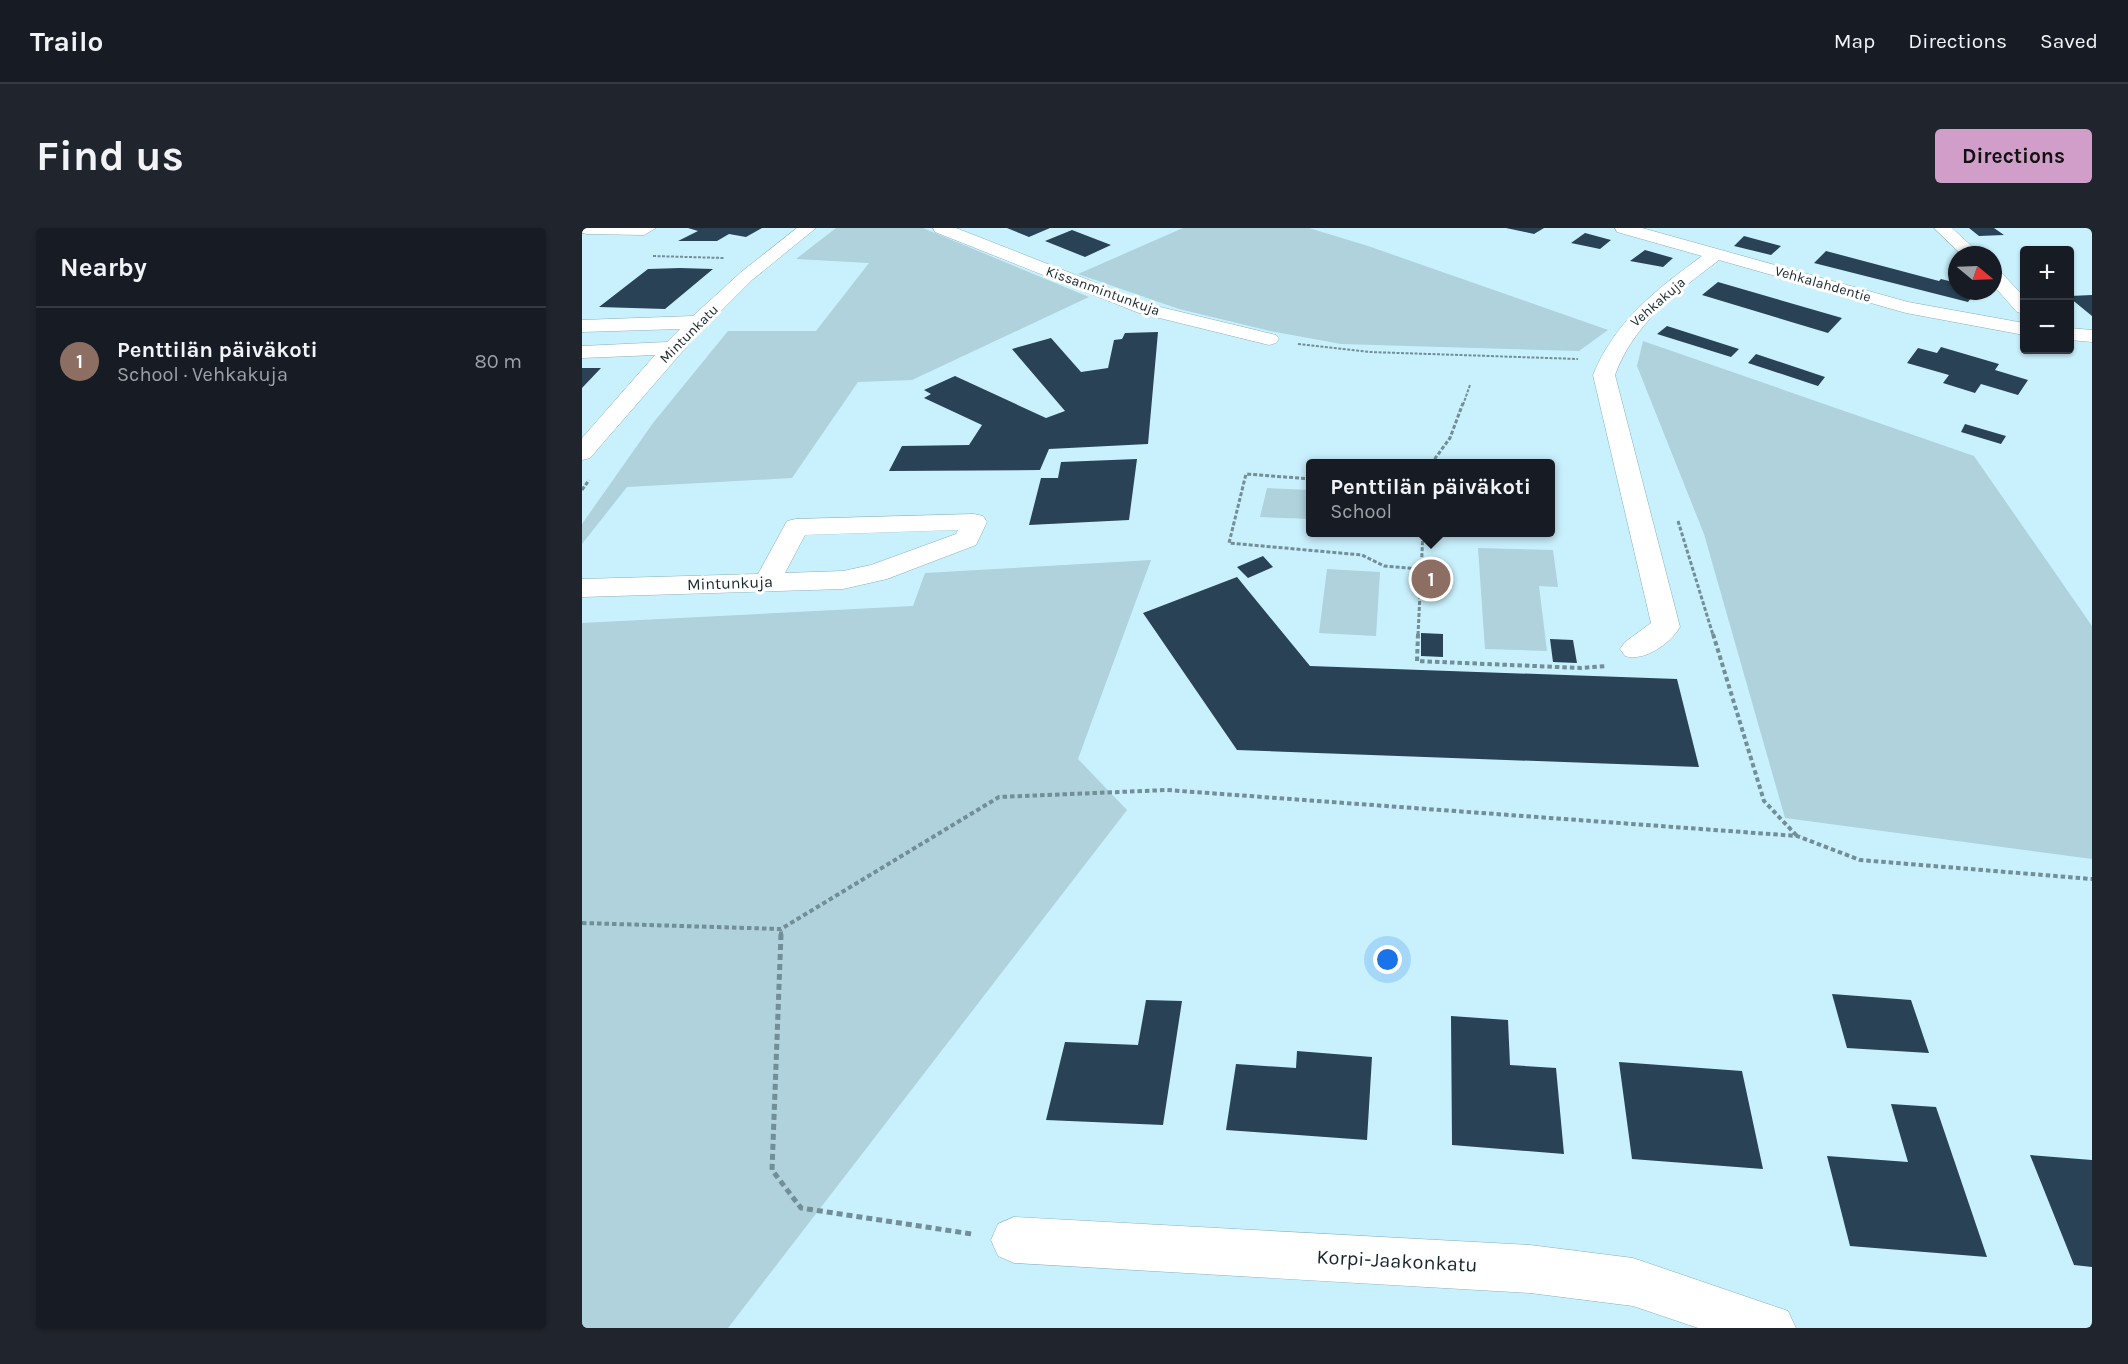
<!DOCTYPE html>
<meta charset="utf-8">
<style>
body{margin:0;font-family:Karla,sans-serif;background:#20242c;color:#f1f3f6}
.controls{position:absolute;right:18px;top:18px;display:grid;overflow:hidden;border-radius:6px;box-shadow:0 2px 4px #0004}
.controls button{width:54px;height:54px;display:grid;place-items:center;padding:0;border:0;border-bottom:2px solid #363941;background:#171b24;color:#f1f3f6;font:30px sans-serif}
.compass{position:absolute;left:1366px;top:18px;width:54px;height:54px;border-radius:50%;background:#171b24;box-shadow:0 2px 4px #0004;rotate:109deg}
.you{position:absolute;left:806px;top:732px;width:21px;height:21px;margin:-15px;border:4px solid #fff;border-radius:50%;background:#1a73e8;box-shadow:0 0 0 9px #1a73e833}
.badge{display:grid;place-items:center;width:39px;height:39px;border-radius:50%;background:#d09ec9;color:#fff;font-size:20px;font-weight:700}
.pin{position:absolute;translate:-50% -50%;border:3px solid #fff;box-shadow:0 2px 6px #0006}
.popup{position:absolute;left:724px;top:231px;width:249px;height:78px;box-sizing:border-box;display:grid;place-content:center;border-radius:6px;background:#171b24;filter:drop-shadow(0 2px 4px #0005);font-size:20px;white-space:nowrap;color:#9ea1a6}
.popup b{font-size:22px;color:#f1f3f6}
.popup::after{content:'';position:absolute;left:50%;top:100%;margin-left:-12px;border:12px solid transparent;border-top-color:#171b24}
.list{margin:0;padding:0;list-style:none}
h2{display:flex;justify-content:space-between;align-items:center;height:78px;margin:0;padding:0 24px;font-size:26px}
h2 small{font-size:20px;font-weight:400;color:#9ea1a6}
.list li{display:grid;grid-template-columns:39px 1fr auto;gap:18px;align-items:center;box-sizing:border-box;height:108px;padding:0 24px;border-top:2px solid #363941}
.list b{display:block;font-size:22px;white-space:nowrap}
.list p{margin:0;font-size:20px;white-space:nowrap;color:#9ea1a6}
.list em{font-size:20px;font-style:normal;color:#9ea1a6}
.map{position:relative;flex:none;width:1510px;height:1100px;overflow:hidden;border-radius:6px}
header{display:flex;align-items:center;gap:36px;box-sizing:border-box;height:84px;padding:0 30px;background:#171b24;border-bottom:2px solid #363941}
header strong{font-size:28px}
nav{display:flex;gap:33px;margin-inline-start:auto;font-size:21px}
.intro{display:flex;align-items:center;justify-content:space-between;box-sizing:border-box;height:144px;padding:0 36px}
h1{margin:0;font-size:42px}
.button{padding:15px 27px;border-radius:6px;background:#d09ec9;color:#111;font-size:21px;font-weight:700}
main{display:flex;gap:36px;padding:0 36px}
aside{flex:1;background:#171b24;border-radius:6px;box-shadow:0 2px 4px #0004}
.map>svg:first-child{display:block}
</style>
<header>
<strong>Trailo</strong>
<nav><a>Map</a><a>Directions</a><a>Saved</a></nav>
</header>
<div class="intro"><h1>Find us</h1><a class="button">Directions</a></div>
<main>
<aside>
<h2>Nearby<small></small></h2>
<ul class="list">
<li><span class="badge" style="background:#8d6e63">1</span><div><b>Penttilän päiväkoti</b><p>School · Vehkakuja</p></div><em>80 m</em></li>
</ul>
</aside>
<div class="map">
<svg width="1510" height="1100" viewBox="0 0 1510 1100">
<rect width="100%" height="100%" fill="#c9f1fd"/>
<path fill="#afd2dd" d="M254,0H341L507,69L330,152L276,154L210,250L45,259L0,316V296L71,195L146,103H234L287,35L214,31Z
M601,0H727L786,18L1026,102L997,123L759,116L688,103L597,81L496,46Z
M1061,113L1392,228L1510,398V631L1203,590L1122,306L1055,138Z
M685,260L729,262V291L678,289Z
M896,320L971,322L976,359L957,358L965,423L903,421Z
M569,332L496,531L545,582L146,1100H0V395L331,378L343,345Z
M745,341L798,344L794,408L737,405Z"/>
<path fill="#294255" d="M106,0H180L164,9L147,6L135,13H96L116,3Z
M425,0H468L447,9Z
M924,0H962L952,6Z
M1387,0H1412L1422,7L1397,8Z
M490,2L529,17L503,29L463,13Z
M1003,5L1029,12L1018,21L989,15Z
M1162,8L1199,18L1189,27L1152,18Z
M1063,22L1091,30L1081,39L1048,33Z
M1244,23L1357,53L1359,51L1375,55V63H1394L1386,74L1232,35Z
M66,41L98,40L131,41L83,81L17,79Z
M1136,54L1260,90L1246,105L1120,67Z
M1510,67V88L1488,70V68Z
M1085,98L1157,121L1149,129L1075,106Z
M576,104L566,216L467,221L458,242L307,243L320,218L387,217L400,197L342,170L349,166L342,162L373,148L464,190L483,183L430,121L469,110L499,144L526,140L532,112L540,111L543,105Z
M1359,119L1417,136L1413,142L1446,152L1436,167L1399,156L1393,165L1361,155L1367,147L1325,135L1336,120L1355,125Z
M1174,126L1243,149L1236,158L1166,135Z
M0,140H19L0,160Z
M1383,196L1424,208L1419,216L1379,204Z
M555,231L547,292L447,297L459,250H476L479,234Z
M681,328L691,339L666,350L655,339Z
M655,349L728,438L1095,451L1117,539L655,522L561,385Z
M839,405L861,406V429L839,428Z
M968,411L991,412L995,435L971,434Z
M1250,766L1329,772L1347,825L1265,820Z
M564,772L600,773L581,897L464,892L483,814L556,817Z
M869,788L926,792L928,837L974,840L982,926L870,917Z
M715,823L790,829L785,912L644,902L654,836L714,840Z
M1037,834L1160,843L1181,941L1050,931Z
M1309,876L1354,879L1405,1029L1268,1018L1245,928L1326,934Z
M1448,927L1510,932V1039L1492,1037Z"/>
<g fill="none" stroke-linecap="round" stroke-linejoin="round">
<g stroke="#89afbb" stroke-width="1">
<path id="minor" d="M0,0H74L62,7L5,6L0,5Z
M215,0H234L170,52L113,109L8,230L0,232V210L73,127L0,130V118L85,114L98,101L0,104V92L111,88L158,45Z
M351,0H374L570,77L694,107L697,111L694,115L687,117L557,85L353,4Z
M1033,0H1060L1326,74L1442,95V107L1324,85L1137,32C1094,65 1052,95 1033,147L1098,399C1088,416 1062,434 1043,428L1038,421L1043,414L1069,395L1011,147C1033,93 1075,61 1120,28L1035,4Z
M1352,0H1370L1399,27H1380Z
M1411,41L1417,42L1442,69V86L1435,84L1411,57Z
M1488,100L1510,102V114L1488,112Z
M392,286L401,288L405,294L394,317L305,351L261,361L0,369V351L176,346L205,293L214,291ZM376,302L374,306L289,337L261,343L203,345L223,307Z
M432,989L948,1017L1051,1030L1206,1083L1214,1100H1116L1051,1078L948,1065L432,1035L416,1028L409,1012L416,996Z"/>
</g>
<path stroke="#728e96" stroke-width="2" stroke-dasharray="3 1.5" stroke-linecap="butt" d="M71,28L142,30
M716,116L788,124L996,131
M881,177L888,157"/>
<path stroke="#728e96" stroke-width="3" stroke-dasharray="4 2" stroke-linecap="butt" d="M849,236L868,210L881,175
M729,251L664,246L647,315L780,327L802,338L839,341
M0,262L7,252
M1096,293L1131,407
M836,407L841,304"/>
<path stroke="#728e96" stroke-width="4" stroke-dasharray="4.5 3" stroke-linecap="butt" d="M836,406L835,433L999,440L1024,438
M1131,406L1182,573L1215,608
M0,695L199,701L417,569L585,562L1215,608L1278,632L1510,651
M199,708V701"/>
<path stroke="#728e96" stroke-width="5" stroke-dasharray="6 4" stroke-linecap="butt" d="M199,706L190,942L219,980L390,1006"/>
<use href="#minor" fill="#fff" fill-rule="evenodd"/>
</g>
<g text-anchor="middle" dominant-baseline="central" stroke-width="6" stroke-linejoin="round" paint-order="stroke">
<g font-size="14" fill="#18272c" stroke="#fff">
<text transform="translate(1241 56) rotate(16)">Vehkalahdentie</text>
<text transform="translate(521 63) rotate(20)">Kissanmintunkuja</text>
<text transform="translate(1076 74) rotate(-41)">Vehkakuja</text>
<text transform="translate(107 106) rotate(-45)">Mintunkatu</text>
</g>
<g font-size="16" fill="#18272c" stroke="#fff">
<text transform="translate(148 355) rotate(-2)">Mintunkuja</text>
</g>
<g font-size="20" fill="#18272c" stroke="#fff">
<text transform="translate(815 1033) rotate(3)">Korpi-Jaakonkatu</text>
</g>
</g>
</svg>
<div class="controls">
<button>+</button>
<button>−</button>
</div>
<svg class="compass" viewBox="-18 -18 36 36"><path d="M0-13l5 13h-10z" fill="#e53935"/><path d="M0 13l5-13h-10z" fill="#9ea1a6"/></svg>
<div class="you"></div>
<div class="pin badge" style="left:849px;top:351px;background:#8d6e63">1</div>
<div class="popup"><b>Penttilän päiväkoti</b>School</div>
</div>
</main>
